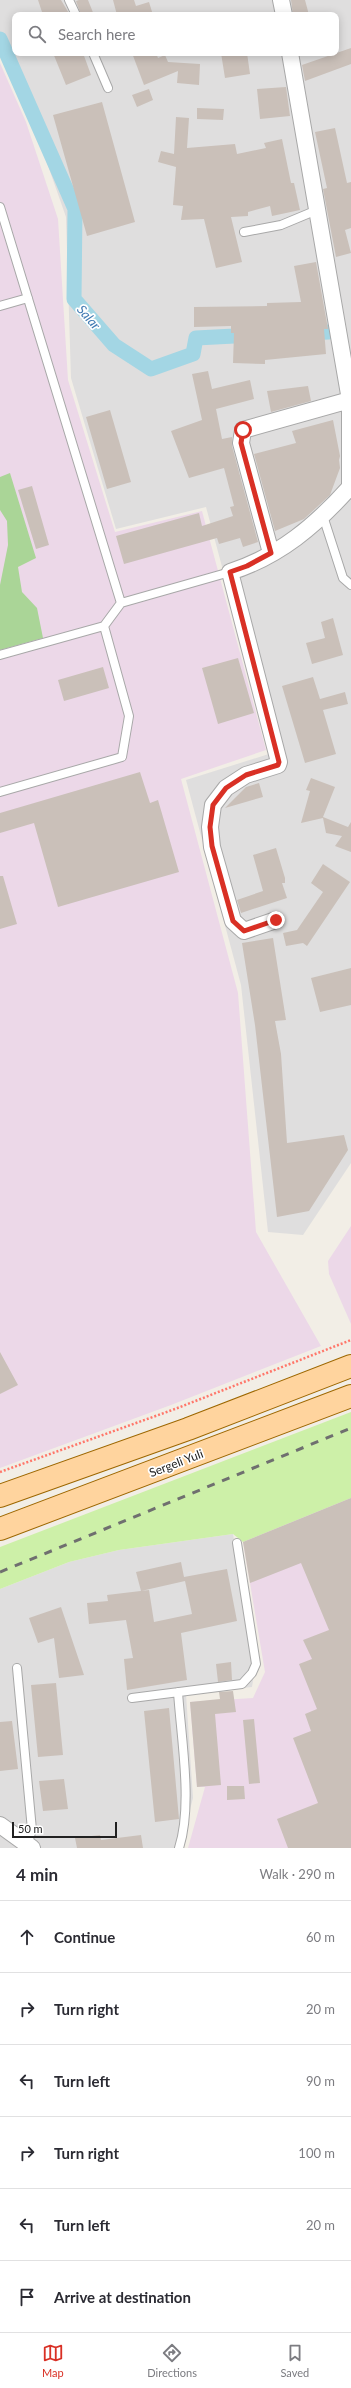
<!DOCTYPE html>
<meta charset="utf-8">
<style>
body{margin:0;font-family:Lato,sans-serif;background:#f7f7f7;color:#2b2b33}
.scale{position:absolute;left:12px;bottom:10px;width:105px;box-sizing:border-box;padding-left:4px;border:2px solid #212121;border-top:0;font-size:11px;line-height:14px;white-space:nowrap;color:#212121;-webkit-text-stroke:3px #fff;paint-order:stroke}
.stop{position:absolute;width:12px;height:12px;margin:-9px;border:3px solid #d93025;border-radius:50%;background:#fff}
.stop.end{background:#d93025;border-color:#fff;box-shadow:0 1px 4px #0008}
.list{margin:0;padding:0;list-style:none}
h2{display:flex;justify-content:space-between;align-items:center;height:52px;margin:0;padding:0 16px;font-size:17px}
h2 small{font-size:13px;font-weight:400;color:#7c7c81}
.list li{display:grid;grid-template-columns:26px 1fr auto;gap:12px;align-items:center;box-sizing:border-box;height:72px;padding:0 16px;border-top:1px solid #e1e1e2}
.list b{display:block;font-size:15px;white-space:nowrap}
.list em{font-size:13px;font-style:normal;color:#7c7c81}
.icon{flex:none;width:22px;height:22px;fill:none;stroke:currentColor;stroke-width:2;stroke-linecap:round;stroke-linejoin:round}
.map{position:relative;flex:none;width:351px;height:1848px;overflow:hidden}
.search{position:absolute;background:#fff;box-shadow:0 2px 10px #0003;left:12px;right:12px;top:12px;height:44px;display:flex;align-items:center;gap:10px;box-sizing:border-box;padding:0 14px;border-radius:8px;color:#7c7c81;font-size:15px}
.sheet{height:484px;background:#fff}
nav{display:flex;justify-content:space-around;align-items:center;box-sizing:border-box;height:56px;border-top:1px solid #e1e1e2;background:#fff;font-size:11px;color:#7c7c81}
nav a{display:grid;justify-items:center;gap:2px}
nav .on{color:#d93025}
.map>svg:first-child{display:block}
</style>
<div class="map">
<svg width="351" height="1848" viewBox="0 0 351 1848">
<rect width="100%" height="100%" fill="#f2eee6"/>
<path fill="#dfdede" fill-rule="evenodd" d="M0,0H351V1163L303,1235L268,1232L241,985L186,780L272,753L206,507L116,529L71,378L66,217L32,120L0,46ZM15,15H336V53H15Z
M233,1534L255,1668L252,1687L186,1694L193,1798L180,1848H0V1589L69,1562L119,1550Z"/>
<path fill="#ecd8e8" d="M0,63L26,122L58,219L68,380L115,532L202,511L266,750L181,779L238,993L256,1232L321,1346L171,1405L0,1468Z
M351,1226V1324L329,1274L328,1261Z
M351,1498V1848H188L205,1787H197L190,1702L253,1698L265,1672L243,1542Z"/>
<path fill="#cdf0a8" d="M351,1412V1498L243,1542L233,1534L119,1550L69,1562L0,1589V1547Z"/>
<path fill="#aad597" d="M10,473L36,558L18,567L22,592L37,608L43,638L0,650V585L8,545L7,521L0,510V477Z"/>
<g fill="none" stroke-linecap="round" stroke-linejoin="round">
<path stroke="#a3d6e4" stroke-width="15" d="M0,39L75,209L74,299L114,345L151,369L193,354L196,338L254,335
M304,333L329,332"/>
</g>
<path fill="#cac0b9" d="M38,0H61L70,15H43Z
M79,0H88L94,15H81L76,1Z
M113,0H134L136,6L149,2L153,15H117Z
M291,0H305L309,15H293Z
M351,48V64L305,81L302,65Z
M53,53H83L91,75L66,85Z
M132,53H156L158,58L165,55L168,62L200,64L199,85L177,83L178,71L144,85Z
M221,53H247L250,74L225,78Z
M286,87L290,116L260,119L257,89Z
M149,89L153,100L137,107L132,95Z
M102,102L135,222L87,236L53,115Z
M197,108L224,109L223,120L197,119Z
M176,117L189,118L187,148L235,144L237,154L266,148L264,143L282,139L291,183H294L300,210L272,216L270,206L248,212V216L231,217L242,262L216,268L204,219L181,220L183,206L173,205L176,167L158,162L161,151L174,154Z
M335,128L347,183L351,182V228L345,230L351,253L336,257L323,189L327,188L315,132Z
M316,262L328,329H324L326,354L265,360V364L233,363L234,333H231V326L194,327V307L267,306V303L301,302L294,266Z
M208,371L212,389L250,380L254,399L216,409L222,439L232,437V446L258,542L243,547L240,538L219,544L217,538L124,564L116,536L199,513L202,526L233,516L230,507L234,506L224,468L189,478L171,431L202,420L192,374Z
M308,386L311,401L271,412L267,391Z
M110,410L131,482L107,489L86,417Z
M333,420L340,456L339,460L340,468L330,495L304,519L275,531L254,454L296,443L292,431Z
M32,486L49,545L36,549L18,490Z
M333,618L343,655L312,664L306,643L325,638L321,622Z
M238,658L254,713L218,724L202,668Z
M103,667L109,688L64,701L58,680Z
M313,677L320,699L345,692L348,704L323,710L336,754L305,763L282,686Z
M140,772L150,803L158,800L179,872L58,907L34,823L0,833V813Z
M311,778L335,787L323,817L348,827L351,822V852L335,846L342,836L326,833L323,818L301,823L310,791L306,790Z
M259,783L263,797L225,808L246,787Z
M276,848L285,878V883H282L287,898L241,913L237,900L263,891L253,855Z
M323,864L350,882L307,946L303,943L286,946L283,933L297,930L323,892L311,883Z
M0,876H3L17,924L0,929Z
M273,938L286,1020L275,1021L281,1054L287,1143L344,1135L348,1150L309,1211L277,1217L255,1025L242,943Z
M351,968V1005L320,1012L311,978Z
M0,1352L18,1385L0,1394Z
M351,1498V1848H288L277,1819L318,1803L293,1738L311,1731L305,1714L317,1709L299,1664L312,1659L303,1640L329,1630L301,1563L250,1583L243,1542Z
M181,1562L184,1577L227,1569L237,1621L181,1633L187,1680L127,1690L124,1659L133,1658L126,1620L89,1624L87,1603L108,1601L107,1595L149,1590L154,1622L192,1614L185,1581L141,1591L136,1572Z
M61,1607L84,1675L59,1678L54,1638L38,1643L29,1618Z
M231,1662L232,1680L218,1682L216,1664Z
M56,1683L63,1755L38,1757L31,1685Z
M233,1691L236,1712L215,1714L221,1785L197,1787L190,1702L220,1699L219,1692Z
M169,1708L179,1819L155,1822L144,1711Z
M254,1719L260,1783L249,1784L243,1720Z
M12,1721L18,1769L0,1771V1722Z
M64,1779L68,1809L43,1811L39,1781Z
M227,1786H244L245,1799L227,1800Z
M100,1835L101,1840L141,1835L143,1848H77L75,1838Z"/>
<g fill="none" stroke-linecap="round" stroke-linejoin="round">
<g stroke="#a8a8a8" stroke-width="10">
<path id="lane" d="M69,0L76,15
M93,53L108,88
M0,207L121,603L230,572
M244,232L281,225L317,210
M0,306L28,298
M323,516L343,578L351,585
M0,655L104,626
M0,792L122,757L129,716L104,626L121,603
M17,1668L32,1830L27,1845
M178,1692C181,1738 193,1805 179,1848
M132,1698L242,1684L252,1673L256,1664L237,1543"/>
</g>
<g stroke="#a8a8a8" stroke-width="18">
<path id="street" d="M281,0L284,15
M271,553L241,443L243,430L350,400
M276,920L244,931L233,921L212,847L210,827L213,805L226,788L246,775L278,765L279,762L230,572C280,556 316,525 350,487V400L290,53
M0,1825L32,1848"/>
</g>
<g stroke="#9d6700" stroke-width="24">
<path id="primary" d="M0,1496L188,1429L351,1366
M0,1529L351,1396"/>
</g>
<path stroke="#ff776a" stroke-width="2.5" stroke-dasharray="2 2" stroke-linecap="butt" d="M0,1472L175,1409L351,1340"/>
<use href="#lane" stroke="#fff" stroke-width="8"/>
<use href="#street" stroke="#fff" stroke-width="16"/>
<use href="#primary" stroke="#ffd49e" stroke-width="22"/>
<path stroke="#6f6f6f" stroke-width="3" stroke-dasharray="8 8" stroke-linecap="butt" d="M0,1572L351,1428"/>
</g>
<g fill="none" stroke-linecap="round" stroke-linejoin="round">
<path stroke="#d93025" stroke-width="5" d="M243,430L241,443L271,553L247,566L230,572L279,762L278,765L246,775L226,788L213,805L210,827L212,846L233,921L244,931L276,920"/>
</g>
<g text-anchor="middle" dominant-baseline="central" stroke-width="3.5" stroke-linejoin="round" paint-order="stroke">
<g font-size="12" fill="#212121" stroke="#fff">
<text transform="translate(176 1463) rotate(-21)">Sergeli Yuli</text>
</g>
<g font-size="13" font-style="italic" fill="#407ab2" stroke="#fff">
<text transform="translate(89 317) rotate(49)">Salar</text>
</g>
</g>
</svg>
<div class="scale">50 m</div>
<div class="stop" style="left:243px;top:430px"></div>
<div class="stop end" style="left:276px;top:920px"></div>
<div class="search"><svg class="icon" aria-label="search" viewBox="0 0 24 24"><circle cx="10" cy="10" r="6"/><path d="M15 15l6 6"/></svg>Search here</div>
</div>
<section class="sheet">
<h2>4 min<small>Walk · 290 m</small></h2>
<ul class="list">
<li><svg class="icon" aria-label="ahead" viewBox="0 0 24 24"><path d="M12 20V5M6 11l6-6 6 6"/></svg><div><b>Continue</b></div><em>60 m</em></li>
<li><svg class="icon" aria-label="right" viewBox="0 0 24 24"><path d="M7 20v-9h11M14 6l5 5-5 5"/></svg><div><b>Turn right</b></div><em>20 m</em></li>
<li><svg class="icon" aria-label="left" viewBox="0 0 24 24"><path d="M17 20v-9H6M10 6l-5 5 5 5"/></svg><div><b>Turn left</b></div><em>90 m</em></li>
<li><svg class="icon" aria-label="right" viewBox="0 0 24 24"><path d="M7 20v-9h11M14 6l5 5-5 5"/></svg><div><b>Turn right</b></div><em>100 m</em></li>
<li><svg class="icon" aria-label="left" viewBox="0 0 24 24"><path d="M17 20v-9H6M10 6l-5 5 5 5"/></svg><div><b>Turn left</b></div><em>20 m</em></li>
<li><svg class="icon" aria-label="arrive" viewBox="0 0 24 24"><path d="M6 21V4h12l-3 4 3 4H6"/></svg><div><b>Arrive at destination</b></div></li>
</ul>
</section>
<nav>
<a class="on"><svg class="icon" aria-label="map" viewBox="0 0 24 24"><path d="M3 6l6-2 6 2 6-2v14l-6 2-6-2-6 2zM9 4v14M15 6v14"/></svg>Map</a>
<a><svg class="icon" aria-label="directions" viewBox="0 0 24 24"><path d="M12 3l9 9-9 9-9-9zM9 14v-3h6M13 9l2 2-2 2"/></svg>Directions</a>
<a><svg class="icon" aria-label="saved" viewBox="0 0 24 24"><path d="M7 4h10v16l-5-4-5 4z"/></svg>Saved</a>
</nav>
